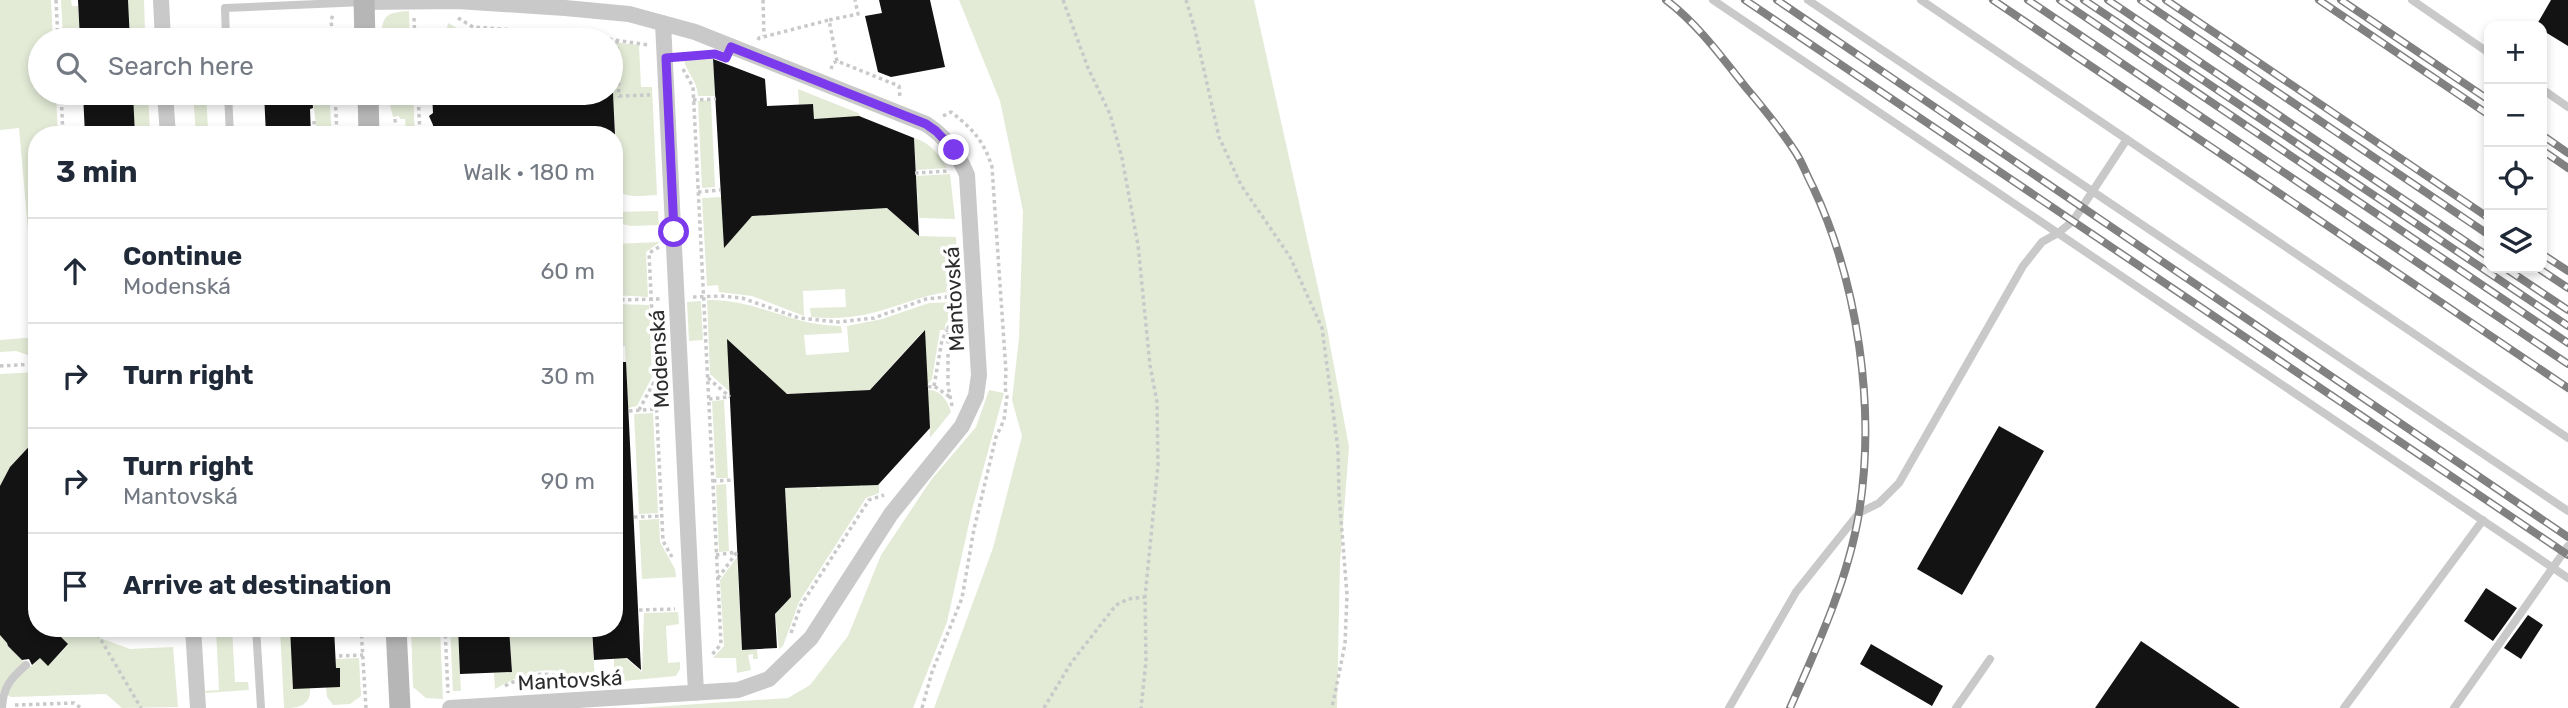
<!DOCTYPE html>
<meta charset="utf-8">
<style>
body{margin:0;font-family:Rubik,sans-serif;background:#f2f2f3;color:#1f2937}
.controls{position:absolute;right:21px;top:21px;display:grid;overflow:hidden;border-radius:14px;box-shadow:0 4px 10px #0003}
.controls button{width:63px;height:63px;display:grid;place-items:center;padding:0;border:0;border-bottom:2px solid #e0e1e3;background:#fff;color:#1f2937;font:35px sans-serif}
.stop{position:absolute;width:21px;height:21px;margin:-16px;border:5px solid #7c3aed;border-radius:50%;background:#fff}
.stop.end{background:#7c3aed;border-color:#fff;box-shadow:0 2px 7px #0008}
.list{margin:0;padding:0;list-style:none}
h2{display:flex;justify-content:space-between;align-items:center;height:91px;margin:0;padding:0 28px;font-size:30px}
h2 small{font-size:23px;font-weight:400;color:#747a83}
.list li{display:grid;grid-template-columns:46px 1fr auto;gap:21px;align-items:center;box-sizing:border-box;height:105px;padding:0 28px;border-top:2px solid #e0e1e3}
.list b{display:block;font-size:26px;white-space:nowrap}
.list p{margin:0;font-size:23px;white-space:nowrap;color:#747a83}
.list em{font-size:23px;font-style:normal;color:#747a83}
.icon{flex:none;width:38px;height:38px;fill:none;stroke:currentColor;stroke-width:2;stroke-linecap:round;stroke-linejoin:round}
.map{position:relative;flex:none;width:2568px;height:708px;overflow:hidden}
.search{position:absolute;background:#fff;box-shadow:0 4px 10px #0003;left:28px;top:28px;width:595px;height:77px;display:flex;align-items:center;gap:18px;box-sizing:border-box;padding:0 24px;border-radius:38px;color:#747a83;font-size:26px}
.panel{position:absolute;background:#fff;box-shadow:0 4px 10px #0003;left:28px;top:126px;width:595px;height:511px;border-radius:28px}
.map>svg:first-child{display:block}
</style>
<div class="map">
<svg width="2568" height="708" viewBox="0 0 2568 708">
<rect width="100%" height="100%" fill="#fff"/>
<path fill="#e3ebd7" d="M0,0H51L53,40H40V93H56L58,135H37V332L19,128L0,130Z
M61,0H71L72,6H78L80,34L63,36Z
M128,0H144L145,32H130Z
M959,0H1254L1327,328L1349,447L1340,563L1337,708H934L993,548L1022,436L1012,400L1019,338L1023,211L1000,101Z
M409,11L410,40H382C381,17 385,12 409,11Z
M448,23L464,32L592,40H477L476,36H464L460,40H422L421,28H447Z
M611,42L639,45L641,87H652L657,195C631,196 614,202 614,169L617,168L613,91L611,88Z
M713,59L715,96H698C697,80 687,74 684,60Z
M798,89L858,113L861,117L814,119L813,104L799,105Z
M136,93H148L150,131H135L133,100L136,99Z
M193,93H206L208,128H221L222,134L196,135Z
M312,93H329L332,135L317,134Z
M387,93H413L415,135H406L405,119H400L399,116L393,117Z
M711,100L715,187L702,188L698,101Z
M914,138C930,142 939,155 947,168L916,170Z
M950,174L955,219L919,218L916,176Z
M721,197L724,247L752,216L887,208L919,236L956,237L957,260L946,261L948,292C921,295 898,307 872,313C852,318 831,319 811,317L810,308L846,307L845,289L803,291L804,316L752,296L719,292L718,285L707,286L702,198Z
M658,211L659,225L631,226L614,222V212Z
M660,242L646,252L648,297L614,295V244Z
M707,300C758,299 790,326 841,326L842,333L804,335L806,355L849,352L847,326L882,319L929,303L960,302L945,325V330H940L932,379L927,385L924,330L876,383L877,390L781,394L780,388L728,340L730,392L710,374Z
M701,301L703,340L689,341L687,302Z
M614,304L649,305L652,377L637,406L628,408L625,346L614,347Z
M37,337V358L16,351L0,352V340Z
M37,372V446L7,474L0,487V374Z
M928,390C940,389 948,401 951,412L930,438Z
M989,390L1004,393L972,510L947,622L913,708H638L788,698L810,685L848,636L881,555L931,480L976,427Z
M724,400L728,478H716L712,401Z
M653,413L658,513L639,514L634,414Z
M726,484L729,551L719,552L716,485Z
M865,484H879V493L866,498L799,602L783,646L779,649L775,614L791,597L785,488L815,487L820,489V487L860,485L861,487Z
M659,519L660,542L675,569L676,577L642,579L639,520Z
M737,557L742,650H757L758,659H753V654L748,655L751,670L737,673L736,658H713L724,646L720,580Z
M678,612L679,624L666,626L668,663L680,662V669L676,676L614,682V648L642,672L644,613Z
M67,628H87L100,638L130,649L173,647L178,707L122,708L106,694L11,697L0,692V635L7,643L8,646L29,666H32L40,658L49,665L68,645L60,636Z
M216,628H232L235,682H248L249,690L206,693L205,691L219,690Z
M280,628H290L310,688C311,706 298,708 284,708Z
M411,628H440L443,699L426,698L413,687Z
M450,628H455L458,636L461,691H453Z
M509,628H592L595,683C581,684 572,673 559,671C535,667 515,678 495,689L494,673L512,672Z
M359,658L361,696L350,704L333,705L327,697L326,687L340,686V669L336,668V659Z"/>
<path fill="#131313" d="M78,0H128L130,40H80Z
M879,0H930L945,67L891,77L878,72L865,16L882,13Z
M2551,0H2568V46L2542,30V26H2536Z
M713,59L765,79L767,106L813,104L814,119L859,116L914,138L919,236L887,208L752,216L724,248Z
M83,93H133L135,135H85Z
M264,93H312L313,108L310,109L311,135H266Z
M432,93H613L615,135H434L433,125L429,116L433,113Z
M925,330L930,428L878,485L785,488L791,597L775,614L777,648L742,650L727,339L787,394L870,390Z
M614,362H626L641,670L627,658L594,660L592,628H614Z
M1999,426L2044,451L1962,595L1917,569Z
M37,438V628H67L60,636L68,644L48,666L40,658L32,665L29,659L22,660L8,646L7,643L0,635V486L10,467Z
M2486,588L2517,608L2493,641L2464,621Z
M2528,615L2543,625L2521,659L2504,648Z
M290,628H334L336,668H340V687L293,689Z
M458,628H509L512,672L460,674Z
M2141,641L2240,708H2095Z
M1871,644L1943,686L1932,706L1860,664Z"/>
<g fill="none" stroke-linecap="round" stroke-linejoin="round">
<path stroke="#c9c9c9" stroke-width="3.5" stroke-dasharray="3.5 3.5" stroke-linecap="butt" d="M56,0L58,40
M763,0L764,36
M1063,0L1088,68L1110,114L1122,158L1138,245L1150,365L1157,402L1158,465L1145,597
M1186,0L1195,30L1219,137L1241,185L1290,257L1322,328L1338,449L1339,494L1347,595L1345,644L1332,708
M414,18L415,40
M458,18L473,27L581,35L649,45
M130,36L145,35
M58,38L80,37
M333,40L331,20L333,15
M617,40L619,96L650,95
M758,40L759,38L829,20
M679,57L703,54
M837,61L829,20L858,14L855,0
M683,69L693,87L721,644L711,656
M831,69L833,63L837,61L899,86L900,98
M61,93L63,135
M335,93L337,135
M418,93L420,135
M693,100L716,99
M395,119L396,135
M314,121L315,135
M135,134H154
M915,173L949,171
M698,192L720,190
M659,247L649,253L663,541L672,557
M693,297L721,296L742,298L799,318L838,322L874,318L926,299L957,296
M614,300L661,299
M0,366L37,364
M708,378L730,397
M934,386L942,340L947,330
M928,387L934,386L950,397
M709,399L728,397
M952,406L948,386V328L958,311
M639,410L654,382
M629,411L656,409
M713,481L734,480
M634,517L662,516
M716,555L737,552
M718,578L737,552
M639,610L675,609
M94,628L141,708
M361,628L366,708
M445,628L448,693
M791,633L801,605L869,500L884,495
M339,656L363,655
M505,686C531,672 549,670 577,683
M15,705L74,703L81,708
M922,708L932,672L962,598L974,529L996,437L1004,420L1007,396L1005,388L1006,372L992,167C984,141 972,128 951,112L943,116
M1044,708L1071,663L1116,605L1128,599L1145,597L1146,661L1141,708"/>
<path stroke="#c9c9c9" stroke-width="8" d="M1713,0L2568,578
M1808,0L2568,511
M1921,0L2568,438
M2412,0L2489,53
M226,40L225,8L364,2
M2542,89L2568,107
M228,93L230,135
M115,628L122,631L172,628
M256,628L261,708
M2,708C3,687 11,678 26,665
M1729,708L1796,592L1859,513L1879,503L1899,483L2023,266L2042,242L2058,233L2073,221L2127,139
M1956,708L1990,659
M2344,708L2483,520
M2454,708L2568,546"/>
<path stroke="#c9c9c9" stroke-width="16" d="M161,0L163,40
M364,2L457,1L565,8L629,14L695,32L926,124C946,137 958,153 967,175L979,375L976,396L962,426L891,514L811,638L769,679L738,690L450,708
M663,23L696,693
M165,93L168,135
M193,628L198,708"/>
<path stroke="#b6b6b6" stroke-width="21" d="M364,0L365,40
M368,93L369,135
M396,628L400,708"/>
<g stroke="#818181" stroke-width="8">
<path id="rail" d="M1666,0C1698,24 1723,59 1748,90C1765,110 1782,131 1796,153C1803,164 1807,176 1813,187C1858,283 1876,408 1859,513C1848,580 1817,647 1790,708
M1745,0L2568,555
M1777,0L2568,537
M1993,0L2568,388
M2028,0L2568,364
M2060,0L2568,343
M2084,0L2568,326
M2108,0L2489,257
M2141,0L2489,235
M2166,0L2489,218
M2319,0L2489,115
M2341,0L2489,100
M2542,135L2568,153
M2542,150L2568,168
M2542,254L2568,271
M2505,268L2568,310
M2538,268L2568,288"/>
</g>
<use href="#rail" stroke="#fff" stroke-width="5" stroke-dasharray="16" stroke-linecap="butt"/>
</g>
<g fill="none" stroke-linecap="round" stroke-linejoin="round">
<path stroke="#7c3aed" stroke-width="9" d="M674,232L666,58L715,54L726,58L731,47L926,124L936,131L954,150"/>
</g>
<g text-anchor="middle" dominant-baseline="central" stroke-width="7" stroke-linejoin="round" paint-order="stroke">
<g font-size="21" fill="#2c2c2c" stroke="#fff">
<text transform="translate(954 299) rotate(-93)">Mantovská</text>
<text transform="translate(659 359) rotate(-93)">Modenská</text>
<text transform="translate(570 680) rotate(-3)">Mantovská</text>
</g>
</g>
</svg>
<div class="controls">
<button>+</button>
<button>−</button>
<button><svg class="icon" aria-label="locate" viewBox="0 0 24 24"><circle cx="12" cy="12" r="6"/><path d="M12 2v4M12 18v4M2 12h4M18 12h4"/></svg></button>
<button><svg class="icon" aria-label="layers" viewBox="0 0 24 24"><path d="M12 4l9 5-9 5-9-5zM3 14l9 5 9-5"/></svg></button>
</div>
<div class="stop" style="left:674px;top:232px"></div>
<div class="stop end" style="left:954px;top:150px"></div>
<div class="search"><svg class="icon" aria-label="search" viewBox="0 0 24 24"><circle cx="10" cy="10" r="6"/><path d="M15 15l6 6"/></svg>Search here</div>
<section class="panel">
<h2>3 min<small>Walk · 180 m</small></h2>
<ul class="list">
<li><svg class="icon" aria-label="ahead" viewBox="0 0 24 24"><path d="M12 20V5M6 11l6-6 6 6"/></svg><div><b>Continue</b><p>Modenská</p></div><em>60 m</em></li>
<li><svg class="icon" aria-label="right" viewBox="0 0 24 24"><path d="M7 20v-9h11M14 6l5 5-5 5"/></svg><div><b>Turn right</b></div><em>30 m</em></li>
<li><svg class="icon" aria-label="right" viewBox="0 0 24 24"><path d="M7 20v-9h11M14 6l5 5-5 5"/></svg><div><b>Turn right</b><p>Mantovská</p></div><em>90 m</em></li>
<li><svg class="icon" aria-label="arrive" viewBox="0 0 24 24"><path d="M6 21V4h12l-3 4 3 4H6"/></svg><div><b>Arrive at destination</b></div></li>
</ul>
</section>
</div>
